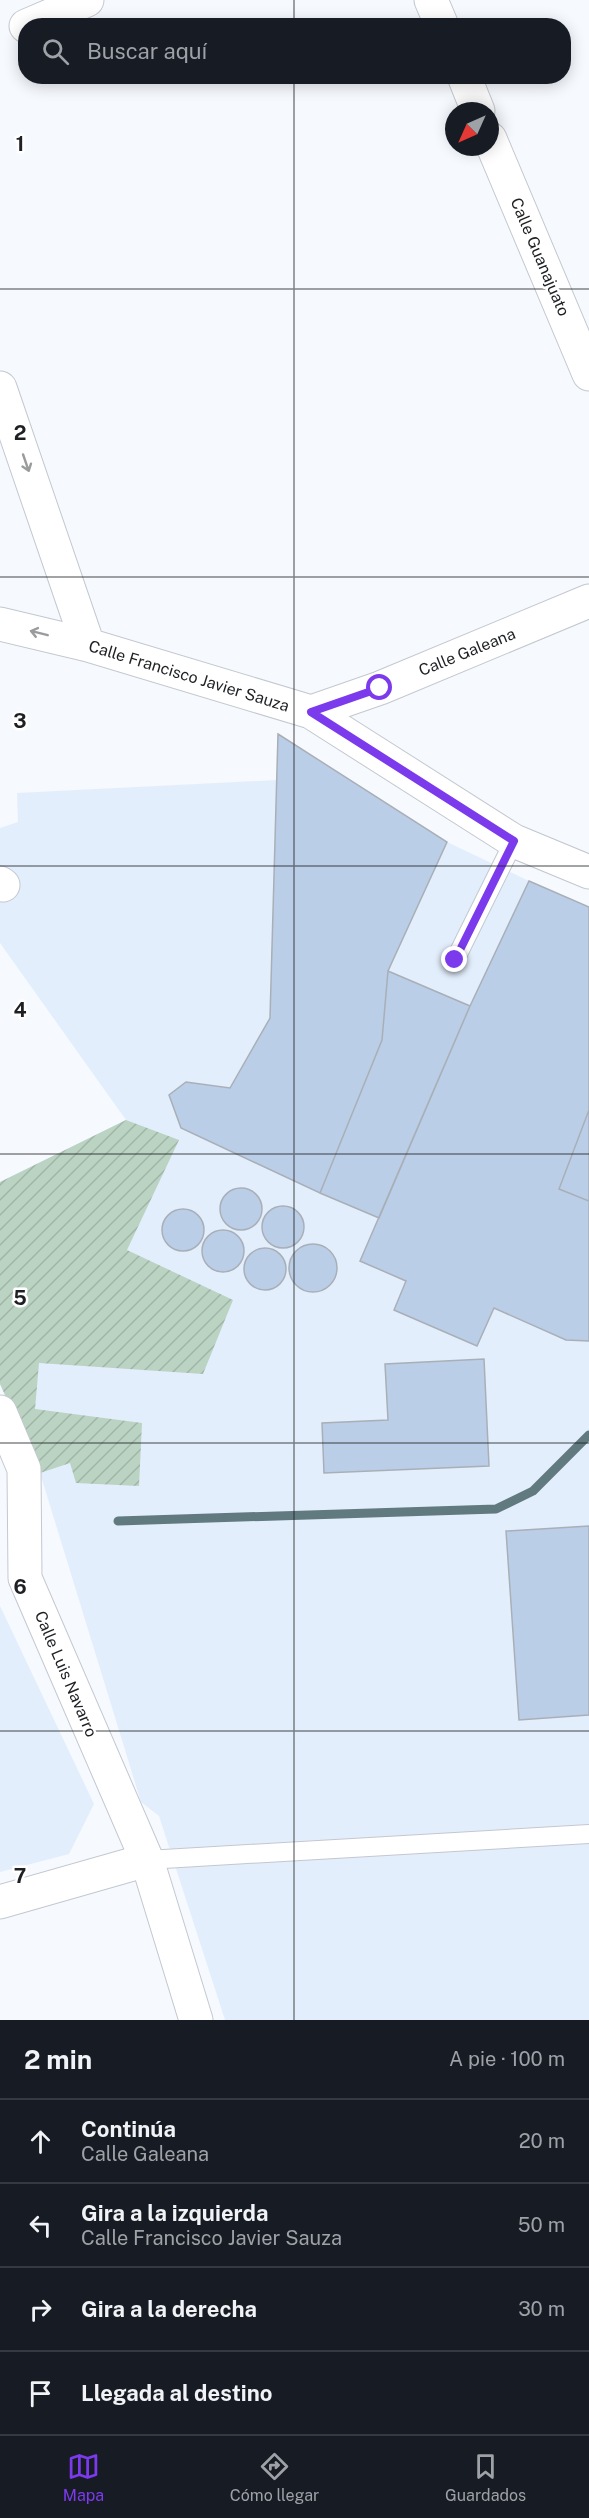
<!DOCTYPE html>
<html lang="es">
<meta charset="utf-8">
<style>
body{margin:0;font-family:"Public Sans",sans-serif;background:#242831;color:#f1f3f6}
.compass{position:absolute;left:445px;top:102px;width:54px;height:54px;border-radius:50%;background:#171b24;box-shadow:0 3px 15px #0003;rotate:225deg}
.stop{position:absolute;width:18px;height:18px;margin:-14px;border:4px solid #7c3aed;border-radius:50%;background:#fff}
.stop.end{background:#7c3aed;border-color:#fff;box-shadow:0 2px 6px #0008}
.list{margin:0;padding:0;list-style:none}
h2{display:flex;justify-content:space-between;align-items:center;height:78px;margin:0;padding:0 24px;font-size:26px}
h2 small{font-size:20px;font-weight:400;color:#9ea1a6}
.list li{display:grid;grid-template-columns:39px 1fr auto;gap:18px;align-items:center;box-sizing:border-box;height:84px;padding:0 24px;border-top:2px solid #363941}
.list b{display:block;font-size:22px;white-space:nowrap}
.list p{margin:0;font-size:20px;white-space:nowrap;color:#9ea1a6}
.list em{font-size:20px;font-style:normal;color:#9ea1a6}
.icon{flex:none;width:33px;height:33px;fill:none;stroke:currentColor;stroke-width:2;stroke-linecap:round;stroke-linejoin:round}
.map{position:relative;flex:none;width:589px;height:2020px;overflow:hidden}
.search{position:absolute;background:#171b24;box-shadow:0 3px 15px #0003;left:18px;right:18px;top:18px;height:66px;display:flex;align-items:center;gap:15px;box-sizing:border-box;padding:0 21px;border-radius:24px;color:#9ea1a6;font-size:22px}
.sheet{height:414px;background:#171b24}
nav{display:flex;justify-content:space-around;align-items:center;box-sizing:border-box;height:84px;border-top:2px solid #363941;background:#171b24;font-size:16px;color:#9ea1a6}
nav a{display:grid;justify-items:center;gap:3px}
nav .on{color:#7c3aed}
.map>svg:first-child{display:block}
</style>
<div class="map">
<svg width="589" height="2020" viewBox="0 0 589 2020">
<defs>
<pattern id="garden-furrows" width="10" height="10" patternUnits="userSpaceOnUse" patternTransform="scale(1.5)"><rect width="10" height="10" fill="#bbd3c2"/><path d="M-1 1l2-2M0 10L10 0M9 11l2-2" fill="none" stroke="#a0b5a6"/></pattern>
</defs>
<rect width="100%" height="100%" fill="#f6f9fe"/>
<path fill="#e3eefc" d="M278,734L447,842L529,881L589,907V2020H225L159,1816L141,1802L40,1473L0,1384V1182L126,1120L0,943V828L18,822L17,793L277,780Z
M0,1606L94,1804L69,1854L0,1872Z"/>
<path fill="url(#garden-furrows)" d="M126,1120L179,1140L127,1250L233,1300L203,1374L39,1363L35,1409L142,1423L139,1486L76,1483L70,1463L40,1473L0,1384V1182Z"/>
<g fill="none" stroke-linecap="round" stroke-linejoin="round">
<path stroke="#607a7f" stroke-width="9" d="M118,1521L496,1509L533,1491L589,1435"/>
</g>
<path fill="#bbcee7" stroke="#a9afb7" stroke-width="1.5" d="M278,734L447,842L388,971L382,1040L320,1193L181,1128L169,1095L186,1082L230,1088L270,1018Z
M529,881L589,907V1110L559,1189L589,1201V1341L566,1340L494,1308L477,1346L394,1310L406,1281L360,1261L470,1006Z
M388,971L470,1006L379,1218L320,1193L382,1040Z
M589,1110V1201L559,1189Z
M220 1209a21 21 0 1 1 42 0a21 21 0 1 1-42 0Z
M262 1227a21 21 0 1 1 42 0a21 21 0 1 1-42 0Z
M162 1230a21 21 0 1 1 42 0a21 21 0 1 1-42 0Z
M202 1251a21 21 0 1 1 42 0a21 21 0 1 1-42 0Z
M289 1268a24 24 0 1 1 48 0a24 24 0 1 1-48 0Z
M244 1269a21 21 0 1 1 42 0a21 21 0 1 1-42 0Z
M484,1359L489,1466L324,1473L322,1423L388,1420L385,1364Z
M589,1526V1715L519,1720L506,1531Z"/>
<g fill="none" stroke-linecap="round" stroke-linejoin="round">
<g stroke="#c3c8d0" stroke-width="20">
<path id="service" d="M455,960L514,841
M147,1860L589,1834"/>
</g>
<g stroke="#c3c8d0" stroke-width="35">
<path id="minor" d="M431,0L442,26
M26,26L87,0
M464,76L478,111
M490,139L589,374
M0,388L88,645
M0,624L88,645L311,712L514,841L589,872
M311,712L380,688L589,601
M0,883L3,885
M0,1412L24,1469L25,1578L147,1860L196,2020
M0,1902L147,1860"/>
</g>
<use href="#service" stroke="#fff" stroke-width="18"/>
<use href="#minor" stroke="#fff" stroke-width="33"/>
</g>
<defs><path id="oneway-shaft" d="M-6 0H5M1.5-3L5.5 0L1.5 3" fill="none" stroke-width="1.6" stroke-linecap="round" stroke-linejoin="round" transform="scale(1.5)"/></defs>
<g stroke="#9a9b9c">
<use href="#oneway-shaft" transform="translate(26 463) rotate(71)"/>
<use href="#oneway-shaft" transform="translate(39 633) rotate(-166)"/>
</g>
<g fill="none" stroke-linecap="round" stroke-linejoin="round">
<path stroke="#7c3aed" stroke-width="8" d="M380,688L311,712L514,841L455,960"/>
</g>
<path fill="none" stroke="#1e2023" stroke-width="1.5" stroke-opacity="0.55" d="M294,0V26M294,76V2020M0,289H589M0,577H589M0,866H589M0,1154H589M0,1443H589M0,1731H589"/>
<g text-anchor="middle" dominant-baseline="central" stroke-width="5" stroke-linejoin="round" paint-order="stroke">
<g font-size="16" fill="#1e2023" stroke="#fff">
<text transform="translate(540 257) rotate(67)">Calle Guanajuato</text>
<text transform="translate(467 652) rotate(-22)">Calle Galeana</text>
<text transform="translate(189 676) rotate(17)">Calle Francisco Javier Sauza</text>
<text transform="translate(66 1674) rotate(67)">Calle Luis Navarro</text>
</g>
</g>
<g font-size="20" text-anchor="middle" font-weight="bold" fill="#1e2023" stroke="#fff" stroke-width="5" stroke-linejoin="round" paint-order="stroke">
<text x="20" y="151">1</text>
<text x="20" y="440">2</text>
<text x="20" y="728">3</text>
<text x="20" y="1017">4</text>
<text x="20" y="1305">5</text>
<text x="20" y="1594">6</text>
<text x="20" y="1883">7</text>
</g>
</svg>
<svg class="compass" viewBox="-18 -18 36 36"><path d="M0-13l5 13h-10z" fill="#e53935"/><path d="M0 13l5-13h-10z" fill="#9ea1a6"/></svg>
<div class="stop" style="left:380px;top:688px"></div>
<div class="stop end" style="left:455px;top:960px"></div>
<div class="search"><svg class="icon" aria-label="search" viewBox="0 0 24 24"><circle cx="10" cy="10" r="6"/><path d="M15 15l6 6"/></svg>Buscar aquí</div>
</div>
<section class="sheet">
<h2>2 min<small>A pie · 100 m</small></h2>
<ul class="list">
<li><svg class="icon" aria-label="ahead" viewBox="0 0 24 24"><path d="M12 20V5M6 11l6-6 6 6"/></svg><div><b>Continúa</b><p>Calle Galeana</p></div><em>20 m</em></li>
<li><svg class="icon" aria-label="left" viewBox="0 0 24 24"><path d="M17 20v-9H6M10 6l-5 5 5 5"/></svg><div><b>Gira a la izquierda</b><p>Calle Francisco Javier Sauza</p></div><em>50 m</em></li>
<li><svg class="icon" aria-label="right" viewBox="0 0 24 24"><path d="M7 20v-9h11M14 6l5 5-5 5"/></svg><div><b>Gira a la derecha</b></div><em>30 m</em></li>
<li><svg class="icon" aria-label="arrive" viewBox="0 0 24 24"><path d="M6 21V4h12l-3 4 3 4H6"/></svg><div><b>Llegada al destino</b></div></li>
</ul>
</section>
<nav>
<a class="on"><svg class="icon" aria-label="map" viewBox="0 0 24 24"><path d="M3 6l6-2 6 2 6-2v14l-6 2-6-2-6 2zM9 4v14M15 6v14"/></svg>Mapa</a>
<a><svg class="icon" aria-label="directions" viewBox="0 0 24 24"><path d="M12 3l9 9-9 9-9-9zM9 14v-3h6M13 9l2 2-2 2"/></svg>Cómo llegar</a>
<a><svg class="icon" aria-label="saved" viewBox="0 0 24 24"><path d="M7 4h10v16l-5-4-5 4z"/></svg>Guardados</a>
</nav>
